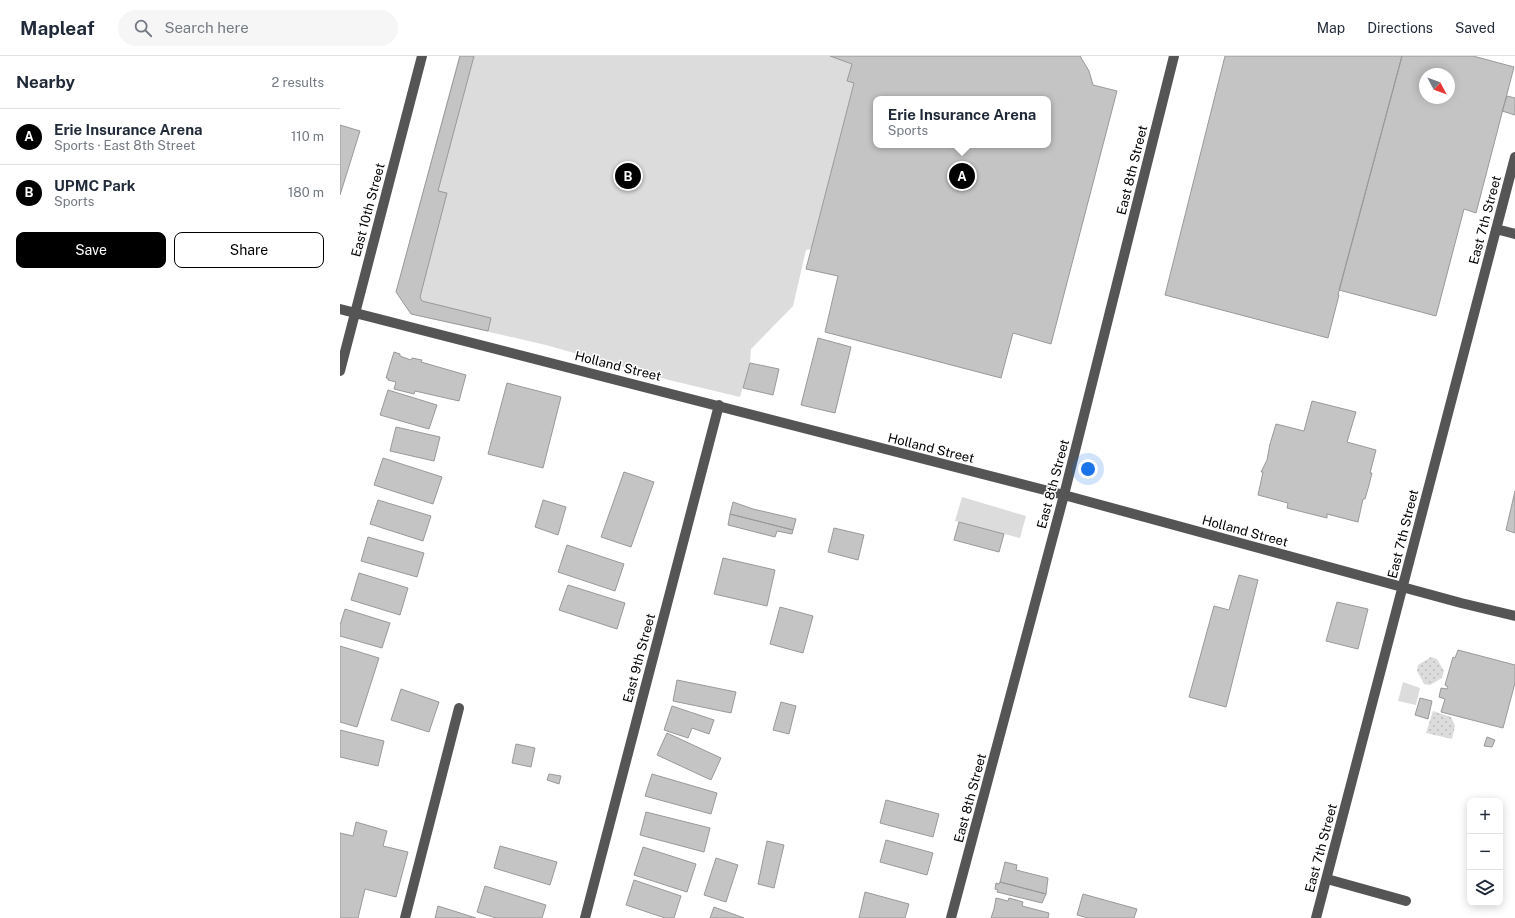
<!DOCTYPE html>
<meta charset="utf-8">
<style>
body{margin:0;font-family:"Public Sans",sans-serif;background:#f6f6f7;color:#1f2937}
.controls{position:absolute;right:12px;bottom:12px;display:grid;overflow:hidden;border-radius:8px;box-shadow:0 2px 10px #0003}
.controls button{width:36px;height:36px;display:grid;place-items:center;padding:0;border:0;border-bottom:1px solid #e0e1e3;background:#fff;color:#1f2937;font:20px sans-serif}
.compass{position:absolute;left:1079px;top:12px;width:36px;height:36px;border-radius:50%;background:#fff;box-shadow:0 2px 10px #0003;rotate:131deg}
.you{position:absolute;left:748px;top:413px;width:14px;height:14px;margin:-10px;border:3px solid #fff;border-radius:50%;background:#1a73e8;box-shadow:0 0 0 6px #1a73e833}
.badge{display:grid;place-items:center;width:26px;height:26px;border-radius:50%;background:#000;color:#fff;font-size:13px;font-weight:700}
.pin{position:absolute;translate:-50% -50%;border:2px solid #fff;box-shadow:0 1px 4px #0006}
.popup{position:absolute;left:533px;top:40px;width:178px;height:52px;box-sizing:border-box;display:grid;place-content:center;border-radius:8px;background:#fff;filter:drop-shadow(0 1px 3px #0005);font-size:13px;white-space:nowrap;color:#747a83}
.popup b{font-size:15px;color:#1f2937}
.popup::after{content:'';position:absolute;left:50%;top:100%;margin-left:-8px;border:8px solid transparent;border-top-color:#fff}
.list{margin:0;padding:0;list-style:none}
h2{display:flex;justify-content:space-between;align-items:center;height:52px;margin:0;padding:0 16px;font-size:17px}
h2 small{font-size:13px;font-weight:400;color:#747a83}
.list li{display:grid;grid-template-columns:26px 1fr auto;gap:12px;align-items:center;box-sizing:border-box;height:56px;padding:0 16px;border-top:1px solid #e0e1e3}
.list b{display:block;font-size:15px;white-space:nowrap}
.list p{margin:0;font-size:13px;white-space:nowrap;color:#747a83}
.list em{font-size:13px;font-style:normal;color:#747a83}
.actions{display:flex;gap:8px;padding:12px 16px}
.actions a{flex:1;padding:9px 0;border:1px solid #000;border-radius:8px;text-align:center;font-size:14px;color:#000}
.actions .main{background:#000;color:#fff}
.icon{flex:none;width:22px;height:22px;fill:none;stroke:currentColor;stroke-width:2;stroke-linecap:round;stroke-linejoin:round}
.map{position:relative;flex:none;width:1175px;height:862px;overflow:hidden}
header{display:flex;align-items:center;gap:24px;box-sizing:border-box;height:56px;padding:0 20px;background:#fff;border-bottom:1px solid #e0e1e3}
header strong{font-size:19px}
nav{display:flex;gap:22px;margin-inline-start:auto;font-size:14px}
.search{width:280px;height:36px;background:#f6f6f7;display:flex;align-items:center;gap:10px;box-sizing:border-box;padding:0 14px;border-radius:22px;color:#747a83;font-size:15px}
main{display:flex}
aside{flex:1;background:#fff}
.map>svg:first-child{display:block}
</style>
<header>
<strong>Mapleaf</strong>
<div class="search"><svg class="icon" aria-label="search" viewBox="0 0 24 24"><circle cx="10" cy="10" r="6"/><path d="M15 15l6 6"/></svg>Search here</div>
<nav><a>Map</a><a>Directions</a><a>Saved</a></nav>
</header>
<main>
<aside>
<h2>Nearby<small>2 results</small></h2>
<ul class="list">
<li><span class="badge">A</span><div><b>Erie Insurance Arena</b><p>Sports · East 8th Street</p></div><em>110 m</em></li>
<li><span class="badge">B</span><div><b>UPMC Park</b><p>Sports</p></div><em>180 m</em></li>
</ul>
<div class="actions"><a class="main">Save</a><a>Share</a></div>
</aside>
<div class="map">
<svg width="1175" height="862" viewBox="0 0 1175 862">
<defs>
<pattern id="park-dots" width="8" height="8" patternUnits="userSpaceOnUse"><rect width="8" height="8" fill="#dcdcdc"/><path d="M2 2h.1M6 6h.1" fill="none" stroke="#bbb" stroke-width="1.8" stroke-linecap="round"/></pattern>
</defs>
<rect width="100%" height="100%" fill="#fff"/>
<path fill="#dcdcdc" d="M119,0H490L512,8L507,25L514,27L471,193L466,194L453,250L411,293L410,307L400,341L329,324L206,289L71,258L56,236Z
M622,441L686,460L680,482L615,465Z
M1063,626L1080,632L1076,649L1058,645Z"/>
<path fill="url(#park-dots)" d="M1091,601L1097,603L1104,615L1102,622L1090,629L1084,628L1077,615L1078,609Z
M1093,655L1111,661L1115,670L1112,683L1086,677Z"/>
<path fill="#c4c4c4" stroke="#999" fill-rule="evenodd" d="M120,0H134L98,135L107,137L80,241L82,245L151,262L148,275L71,258L56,236Z
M490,0H740L749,15L753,29L777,35L711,288L673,277L661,322L485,276L498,220L466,213L514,27L507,25L512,8ZM536,43H708V89H536Z
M885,0H1062L998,239H999L988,282L825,239Z
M1062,0H1133L1174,11L1136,157L1124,153L1096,260L999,234ZM1085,18H1109V42H1085Z
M1167,40L1175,42V59L1162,55Z
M0,69L20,75L0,139Z
M478,282L511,291L495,357L461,349Z
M54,296L60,298V300L71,304L72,302L82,304L81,306L126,319L119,345L75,335L74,338L54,333L56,326L48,324V322H46Z
M410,307L439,313L433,339L403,332Z
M167,327L221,341L203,412L148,398Z
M48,334L97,349L89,373L40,359Z
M972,345L1016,356L1007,386L1036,394L1030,417H1032L1029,429L1025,443H1023L1018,466L987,458V462L947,452L948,447L918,439L923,416H921L927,404L930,388L936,368L964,375Z
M56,371L100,381L94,405L50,395Z
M43,402L102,421L93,448L34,429Z
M284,416L314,426L291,491L261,481Z
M1175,435V477L1166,474Z
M38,444L91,460L83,485L30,468Z
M203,444L226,451L218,479L195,471Z
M393,446L413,453L456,463L453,474L390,458Z
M390,458L453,474L452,478L437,475L435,481L388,469Z
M619,466L664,478L659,496L614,484Z
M494,472L524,479L518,504L488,496Z
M28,481L84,497L77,521L21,505Z
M227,489L284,508L275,535L218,516Z
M383,502L435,514L427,550L374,538Z
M19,517L68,532L60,559L11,544Z
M899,519L918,524L886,651L849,641L874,550L889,554Z
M228,529L285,547L277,573L219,554Z
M997,546L1028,553L1018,593L986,585Z
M440,551L473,560L463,597L430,588Z
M5,553L50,567L42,592L0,580V569Z
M0,590L39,602L17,671L0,666Z
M1118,594L1175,609V627L1163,672L1101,656L1105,643L1099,641L1101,632L1107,633L1108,631L1105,629L1113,601L1115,602Z
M337,624L396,636L391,657L333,645Z
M61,633L99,646L89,676L51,664Z
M1080,642L1092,645L1088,663L1075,659Z
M441,646L456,650L449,678L433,674Z
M332,650L374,664L369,678L352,672L348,682L324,674Z
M0,674L44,685L38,710L0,701Z
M327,677L381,702L371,724L317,699Z
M1147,681L1155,684L1152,691L1144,690Z
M176,688L195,692L191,711L172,707Z
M209,718L221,720L219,728L207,724Z
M312,718L377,737L371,758L305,740Z
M546,744L599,758L593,781L540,767Z
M306,756L370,772L364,796L300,779Z
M16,766L47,775L43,790L68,796L56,841L25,833L18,862H0V777L13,780Z
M546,784L593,797L587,819L540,806Z
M427,785L444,789L434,832L418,828Z
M160,790L217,806L210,829L154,812Z
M303,791L356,808L347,836L294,819Z
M376,802L398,809L386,846L364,839Z
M665,806L677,809L676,814L708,822L706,838L660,826Z
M294,824L341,840L334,862H325L286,849Z
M660,826L706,838L702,847L657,836L658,834L655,833L656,827L659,828Z
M145,830L206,849L202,862H156L137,856Z
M525,836L569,848L565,862H519Z
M743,838L797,853L794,862H748L737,859Z
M656,842L668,845L669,842L683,846L682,850L709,857L708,862H651L654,853Z
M98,850L136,862H95Z
M374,851L404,862H370Z"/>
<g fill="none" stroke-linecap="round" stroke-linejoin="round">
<path stroke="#555" stroke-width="10" d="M1156,173L1175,178
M0,253L724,439L1121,547L1175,560
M0,315L82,0
M987,823L1066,845
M65,862L119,652
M245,862L379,349
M611,862L724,439L834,0
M976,862L1175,101"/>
</g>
<g text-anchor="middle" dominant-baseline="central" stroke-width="3" stroke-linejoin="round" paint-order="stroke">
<g font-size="13" fill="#000" stroke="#fff">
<text transform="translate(792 114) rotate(-76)">East 8th Street</text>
<text transform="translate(28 154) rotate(-75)">East 10th Street</text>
<text transform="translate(1145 164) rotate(-75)">East 7th Street</text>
<text transform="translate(278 310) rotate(14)">Holland Street</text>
<text transform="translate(591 392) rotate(14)">Holland Street</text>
<text transform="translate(713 428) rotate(-75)">East 8th Street</text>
<text transform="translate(905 475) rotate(15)">Holland Street</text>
<text transform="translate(1063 478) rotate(-76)">East 7th Street</text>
<text transform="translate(299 602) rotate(-75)">East 9th Street</text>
<text transform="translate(630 742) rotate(-75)">East 8th Street</text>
<text transform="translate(981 792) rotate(-75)">East 7th Street</text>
</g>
</g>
</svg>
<div class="controls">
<button>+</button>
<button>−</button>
<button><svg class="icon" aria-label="layers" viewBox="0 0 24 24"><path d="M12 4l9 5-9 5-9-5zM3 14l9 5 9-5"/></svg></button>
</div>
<svg class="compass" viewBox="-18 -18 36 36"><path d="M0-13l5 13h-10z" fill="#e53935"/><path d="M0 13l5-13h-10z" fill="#747a83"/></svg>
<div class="you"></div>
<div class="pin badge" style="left:622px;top:120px">A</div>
<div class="popup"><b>Erie Insurance Arena</b>Sports</div>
<div class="pin badge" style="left:288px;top:120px">B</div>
</div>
</main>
